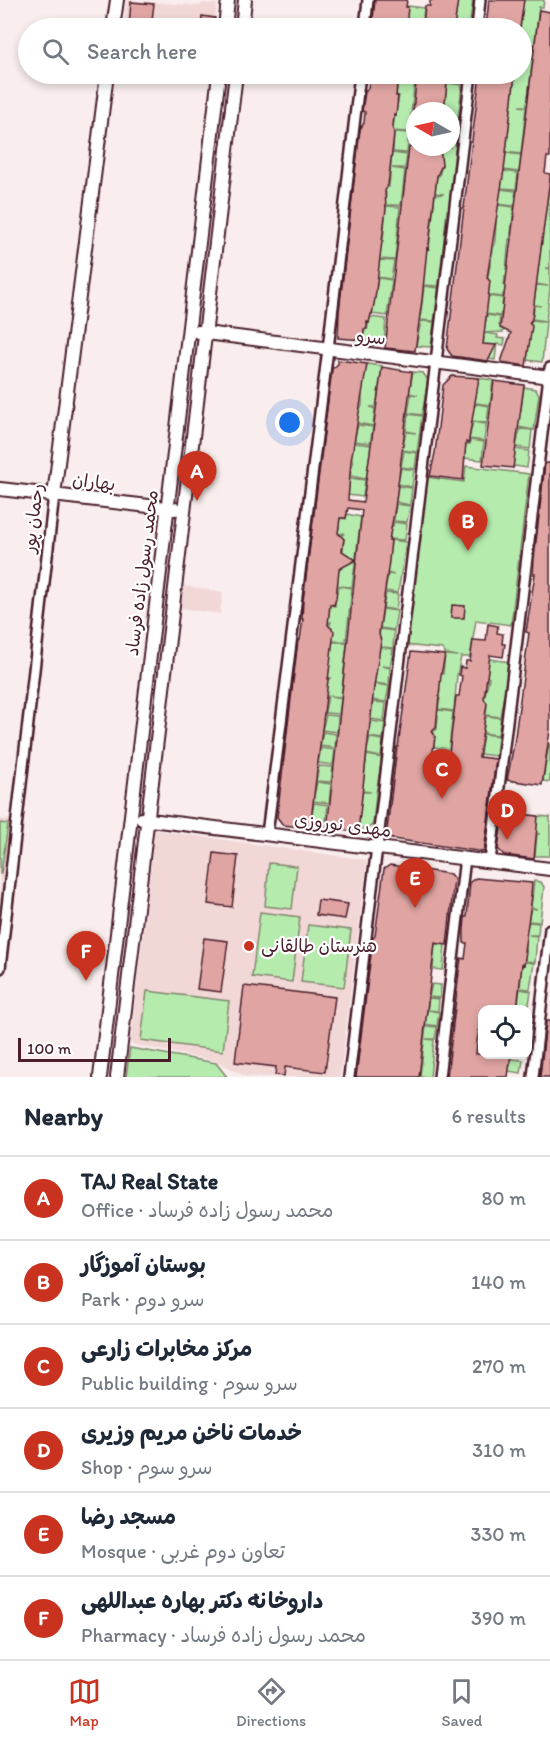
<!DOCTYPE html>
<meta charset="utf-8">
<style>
body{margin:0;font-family:Itim,"Playpen Sans Arabic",sans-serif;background:#f2f2f3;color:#1f2937}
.controls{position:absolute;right:18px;bottom:18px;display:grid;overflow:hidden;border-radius:12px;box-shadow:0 3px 9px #0003}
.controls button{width:54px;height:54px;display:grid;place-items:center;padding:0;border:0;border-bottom:2px solid #e0e1e3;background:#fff;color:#1f2937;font:30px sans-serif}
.compass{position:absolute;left:406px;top:102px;width:54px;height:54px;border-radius:50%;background:#fff;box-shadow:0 3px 9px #0003;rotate:279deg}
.scale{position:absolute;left:18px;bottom:15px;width:153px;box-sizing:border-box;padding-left:6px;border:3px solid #4a1f2b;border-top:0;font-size:16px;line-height:21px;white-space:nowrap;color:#4a1f2b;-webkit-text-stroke:4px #fff;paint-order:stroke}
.you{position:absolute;left:290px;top:423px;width:21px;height:21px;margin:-15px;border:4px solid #fff;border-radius:50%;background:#1a73e8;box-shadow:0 0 0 9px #1a73e833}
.badge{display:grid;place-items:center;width:39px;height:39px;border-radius:50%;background:#c8321e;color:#fff;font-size:20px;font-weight:700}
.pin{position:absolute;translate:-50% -50px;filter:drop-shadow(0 2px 3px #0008)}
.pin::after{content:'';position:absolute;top:32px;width:21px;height:18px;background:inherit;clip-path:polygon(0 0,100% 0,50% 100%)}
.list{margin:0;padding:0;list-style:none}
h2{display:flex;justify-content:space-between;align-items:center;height:78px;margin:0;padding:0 24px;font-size:26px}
h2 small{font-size:20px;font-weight:400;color:#747a83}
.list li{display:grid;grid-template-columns:39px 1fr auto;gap:18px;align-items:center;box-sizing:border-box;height:84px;padding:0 24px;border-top:2px solid #e0e1e3}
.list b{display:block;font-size:22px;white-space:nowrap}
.list p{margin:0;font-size:20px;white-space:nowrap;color:#747a83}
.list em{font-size:20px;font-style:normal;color:#747a83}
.icon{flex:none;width:33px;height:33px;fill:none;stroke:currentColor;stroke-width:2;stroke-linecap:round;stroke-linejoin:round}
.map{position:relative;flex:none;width:550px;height:1077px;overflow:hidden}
.search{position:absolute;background:#fff;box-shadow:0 3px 9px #0003;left:18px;right:18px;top:18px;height:66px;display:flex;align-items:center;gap:15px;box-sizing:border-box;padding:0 21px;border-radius:33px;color:#747a83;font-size:22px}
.sheet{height:582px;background:#fff}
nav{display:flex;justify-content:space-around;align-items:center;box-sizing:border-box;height:84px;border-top:2px solid #e0e1e3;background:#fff;font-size:16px;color:#747a83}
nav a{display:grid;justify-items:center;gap:3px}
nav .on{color:#c8321e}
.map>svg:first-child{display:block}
</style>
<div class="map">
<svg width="550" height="1077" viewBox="0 0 550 1077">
<rect width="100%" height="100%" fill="#f9eded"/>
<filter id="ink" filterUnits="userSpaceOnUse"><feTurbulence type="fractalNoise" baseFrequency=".0167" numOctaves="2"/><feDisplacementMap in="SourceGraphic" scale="12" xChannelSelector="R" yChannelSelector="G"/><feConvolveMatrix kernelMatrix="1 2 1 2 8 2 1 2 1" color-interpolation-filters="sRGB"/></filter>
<g filter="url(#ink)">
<path fill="#f2d7d7" d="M127,0L200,6L202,3L217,4L214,28H123Z
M184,586L223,592L220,614L181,608Z
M0,819L11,820L0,898Z
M155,830L367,860L340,1077H247L216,1061L130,1044Z"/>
<path fill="#b5ecae" stroke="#80866c" stroke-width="1.5" d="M458,0H473L469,28L454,27Z
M525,0H544L543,7H539L527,106H519L526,107L521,154L506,152L515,74H522V51H524L522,50L520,28L523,1Z
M407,6L424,8L422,24L408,22L406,24Z
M401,74H416V78L401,77L415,79L409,132L392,131L399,96L396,95L398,80H400Z
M448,74H463L462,84L447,82Z
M447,83L462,85L458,120L451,119V111H444Z
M394,132L409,133L407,153L393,152Z
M451,139H456L449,210H447L439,286L423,285L426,250L429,249L435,195L444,194L435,193L437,176H439L442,165L439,154L440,147H451Z
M392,153L407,155L405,168H392L405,170L401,205H385L386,193L383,189L389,187Z
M506,153L521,155L519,172L504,170Z
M503,171L518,173L516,189L501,188Z
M550,178V268H546L550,269V289L546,321L532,319L534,309L531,305L541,306L530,304L534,301L536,289H534L536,285L548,286L536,284Z
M500,189L516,191L515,196L519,197L518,203H515L514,206L497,204L499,202Z
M497,205L514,207L511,234L515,235L514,239H509L506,269L511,270L510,277H505L504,286L509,287L508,294H503V297L488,295V276L495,240Z
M386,206L400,207L395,260L379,259L381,244L383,241Z
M379,260L394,261L391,279L377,277Z
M378,278L392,280L387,316L372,314Z
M424,286L439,288L434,321L420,320Z
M487,296L503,298L502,305L506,306V313H501L500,316L486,314Z
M487,315L500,317L499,325H504L503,332L483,333Z
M370,317L386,319L384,343L363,340L365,329H367Z
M533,320L546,322L542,362L527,360L529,345L527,342L530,340L529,324Z
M421,321L434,322L431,347L416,346Z
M485,333L498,335L497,338L505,339L504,345L497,344L495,360L483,358L481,361L484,338L482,336Z
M367,364L382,366L376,407H370L375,409L373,426L357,423L359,410L362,406V394L360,392Z
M413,372L423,373L428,380L422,415L408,413L411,394L418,395L409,393Z
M479,378L493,380L490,405L477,403L474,406Z
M524,387L535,389L539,394L534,430L518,427L517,413L521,410Z
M477,404L489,406L487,423L473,421L471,424L473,408Z
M408,414L422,416L417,452L402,450L406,432L416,433L406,431Z
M473,422L486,424L484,441L469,439Z
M358,425L373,427L370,443L354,441Z
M520,429L532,430L530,449L516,447Z
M470,440L484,442L482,460L464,458L466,444H470Z
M355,443L371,445L366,479L350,476L353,460L347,459L348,447L354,448Z
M515,449L529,451L527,468L515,466L513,468Z
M404,451L417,453L415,469L401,467Z
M466,466L529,474L511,625L476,620L470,657H461L457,675L454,711L438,709L440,699L436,696L440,692L438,677L443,674L445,655L458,656L446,654L442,649L405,645L425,477L464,482Z
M401,468L414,470L412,487L398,484Z
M350,478L365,480L363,497L348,495Z
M398,486L412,488L410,505L396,502Z
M396,504L410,506L407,522L394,521Z
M347,514L361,517L352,587L339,586L352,588L346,641L332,642V628L329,627L331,622L328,623L330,605L335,606L336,589H338L337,572L342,568L338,553L343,551L344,539L341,536L345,533L338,534L340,518L346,519Z
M394,522L407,524L405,540L389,539L390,526H393Z
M391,540L406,542L398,593L385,591L388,574L394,575L387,573Z
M386,593L398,594L396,610L383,608Z
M383,609L397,611L394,630L380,628Z
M380,629L394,631L393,648L381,647L393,649L390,667L382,666L390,668L389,685L374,683Z
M334,641L347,643L341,697L330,696L341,698L339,714L326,713L324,716L328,696L325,697L327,681L330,678L328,677L331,645Z
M489,659L510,662L500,717L486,715L487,703L484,699L489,678L487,677Z
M375,684L389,686L386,702L372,700Z
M373,702L386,703L384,721L371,719Z
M439,710L453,712L449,749L434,747L435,736L433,732L437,729L438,716L435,714Z
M326,715L338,716L337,732L322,730Z
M488,716L501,718L498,735L483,733L485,719Z
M371,721L385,723L383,739L369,737Z
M323,732L336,734L335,748L320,746Z
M483,734L498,736L496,756L480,754Z
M370,738L383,740L381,757L366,754Z
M549,744H550V782L543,781Z
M321,748L335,750L333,765L318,763Z
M367,755L382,758L376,793L373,824L367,829L358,828L362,794L363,792H371L362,791Z
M319,766L333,767L331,782L316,781Z
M317,782L331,784L329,803L313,801Z
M314,803L328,805L325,830L310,828Z
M537,816L550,817V856H535L537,834H540L536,833Z
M0,823L8,824L1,874H0Z
M269,863L297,866L292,909L265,906Z
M534,881L541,882L544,887L540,922L528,921L531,908L537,909L531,907Z
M260,912L300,917L292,982L252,977Z
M529,922L539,923L538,935H529L537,936L535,962L525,961C526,948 523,932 529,922Z
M308,925L351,930L344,987L301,982Z
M435,944L445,945L443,970L433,969Z
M525,962L534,963L530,989L520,988L522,965H524Z
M432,984L441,985L440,998L429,997Z
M520,989L531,991L528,1011L517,1009Z
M147,991L229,1001L223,1051L141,1040Z
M429,998L439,999L438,1011L428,1010L439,1012L437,1026L425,1024Z
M426,1026L437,1027L435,1039H426L434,1040L430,1077H420Z
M130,1048L216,1063L227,1077H126Z
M512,1059L523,1060L521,1073L508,1071Z"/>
<path fill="#e0a5a3" stroke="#4a1f2b" stroke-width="1.5" d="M375,0H407L406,7H408L406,28H372Z
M430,0H458L454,28L423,26L425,6H430Z
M489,0H524L520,28H486Z
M131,2L154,4L151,28L129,26Z
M539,10L550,12V157H547L545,173L550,174V178L532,319L529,323L532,326L526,366L501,362L511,333L500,328Z
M202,16L215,18L214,28H201Z
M370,74H398L396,96H398L396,116L394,115L393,127L394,135L388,185L385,191L386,208L375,299L372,314H371L369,323L367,322V329H364L363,340L338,338L339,312L360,129L364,123L365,112L362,111L365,92L368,88Z
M417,74H448L444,111H413Z
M480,74H515L504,170L487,278L490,281L483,344L496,345L488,361L452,356L447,349Z
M409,147H440L442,165L437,176L429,244L428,249L427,248L422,300L415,351L385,348Z
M338,360L367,364L351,461L348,500L363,502L382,367L412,372L395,508L389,540H391L389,561L379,634L381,641L374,687L358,832L327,829L362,510L348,508L346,518H340L338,533L344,539L342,551L356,560L339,569L336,599L334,605L330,604L328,625L334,631L310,828L283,825L277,817L298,640H300L303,619H302L303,601L332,369L338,364Z
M452,376L479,378L469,439V443L466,442L463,480L430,476L435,453L443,385Z
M494,381L524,385L513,468L483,465Z
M545,463H550V730L542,785L507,780L514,744L529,633L526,632L535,574H533L534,559Z
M452,605L465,606L464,618H451Z
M488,624L498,626L497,633L503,634L502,644H505L503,657L490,655L484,699L487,703L479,757L496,759L484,852L386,838L397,747H398L411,652L445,655L441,675L436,728L432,731L435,736L433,752L449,753L456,696H459L462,676L459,675L460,667L465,668L466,661H470L473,640L486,641Z
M503,812L538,816L534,859L504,855L498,849Z
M214,853L238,856L232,907L208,904Z
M390,865L450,874L454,879L447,945L435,943L419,1077H356L373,938L375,936L384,869Z
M476,878L532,883L531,896H532L524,951H526L524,965L522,964L517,1010H481L477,1042L476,1054H511L508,1077H447L459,972L461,958L465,959L467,943H464V930L465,917H467L470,882Z
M318,900L348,904L345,919L316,915Z
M204,938L228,941L221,992L197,989Z
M244,986L335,997L325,1072L285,1067L284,1076L275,1075L276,1067L235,1062Z
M546,1021H550V1077H540Z"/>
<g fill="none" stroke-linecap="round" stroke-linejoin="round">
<g stroke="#4a1f2b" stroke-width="14">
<path id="street" d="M365,28L368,0
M477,28L480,0
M267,834L328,349L360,74
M490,861L550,368
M0,968L54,495
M349,1077L471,74
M439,1077L465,858
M533,1077L550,929"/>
</g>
<g stroke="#4a1f2b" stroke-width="16">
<path id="secondary" d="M113,28L117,0
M225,28L228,0
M242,28L245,0
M198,332L550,377
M0,489L175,509
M54,495L107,74
M142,819L550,869
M100,1077L219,74
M117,1077L236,74"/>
</g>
<use href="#street" stroke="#fff" stroke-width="9"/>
<use href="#secondary" stroke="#fff" stroke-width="12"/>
</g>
</g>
<circle fill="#c8321e" stroke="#fff" stroke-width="2" cx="249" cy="946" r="6"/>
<g text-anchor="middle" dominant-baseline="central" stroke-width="4.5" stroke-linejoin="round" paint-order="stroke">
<g font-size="18" fill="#4a1f2b" stroke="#fff">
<text transform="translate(371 337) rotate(7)">سرو</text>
<text transform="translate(94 482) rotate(7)">بهاران</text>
<text transform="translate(33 518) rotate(-83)">رحمان پور</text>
<text transform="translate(142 573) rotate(-83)">محمد رسول زاده فرساد</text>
<text transform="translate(343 825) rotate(7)">مهدی نوروزی</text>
</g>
<g font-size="18" fill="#4a1f2b" stroke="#fff" text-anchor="start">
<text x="261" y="946">هنرستان طالقانی</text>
</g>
</g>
</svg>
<div class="controls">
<button><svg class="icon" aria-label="locate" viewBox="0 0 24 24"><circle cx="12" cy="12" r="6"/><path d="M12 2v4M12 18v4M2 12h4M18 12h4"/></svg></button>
</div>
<svg class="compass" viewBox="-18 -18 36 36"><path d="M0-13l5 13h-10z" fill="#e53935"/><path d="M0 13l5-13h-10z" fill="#747a83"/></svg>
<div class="scale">100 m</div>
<div class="you"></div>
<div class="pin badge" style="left:197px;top:501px">A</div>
<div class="pin badge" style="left:468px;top:551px">B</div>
<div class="pin badge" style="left:442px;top:799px">C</div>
<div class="pin badge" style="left:507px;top:840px">D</div>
<div class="pin badge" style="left:415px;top:908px">E</div>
<div class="pin badge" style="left:86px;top:981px">F</div>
<div class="search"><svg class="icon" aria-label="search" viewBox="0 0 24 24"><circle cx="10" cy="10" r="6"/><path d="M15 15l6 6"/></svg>Search here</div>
</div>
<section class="sheet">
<h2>Nearby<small>6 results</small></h2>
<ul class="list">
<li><span class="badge">A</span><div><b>TAJ Real State</b><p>Office · محمد رسول زاده فرساد</p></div><em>80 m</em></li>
<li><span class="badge">B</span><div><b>بوستان آموزگار</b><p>Park · سرو دوم</p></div><em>140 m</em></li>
<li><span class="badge">C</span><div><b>مرکز مخابرات زارعی</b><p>Public building · سرو سوم</p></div><em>270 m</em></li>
<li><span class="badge">D</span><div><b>خدمات ناخن مریم وزیری</b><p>Shop · سرو سوم</p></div><em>310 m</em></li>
<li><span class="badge">E</span><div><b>مسجد رضا</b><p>Mosque · تعاون دوم غربی</p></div><em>330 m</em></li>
<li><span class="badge">F</span><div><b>داروخانه دکتر بهاره عبداللهی</b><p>Pharmacy · محمد رسول زاده فرساد</p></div><em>390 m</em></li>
</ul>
</section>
<nav>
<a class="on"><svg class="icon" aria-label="map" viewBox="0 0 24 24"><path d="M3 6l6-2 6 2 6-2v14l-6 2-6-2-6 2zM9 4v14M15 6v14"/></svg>Map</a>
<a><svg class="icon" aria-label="directions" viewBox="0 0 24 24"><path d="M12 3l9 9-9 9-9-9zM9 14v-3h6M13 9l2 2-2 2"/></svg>Directions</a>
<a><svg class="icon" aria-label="saved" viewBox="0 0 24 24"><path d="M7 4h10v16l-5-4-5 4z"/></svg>Saved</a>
</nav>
